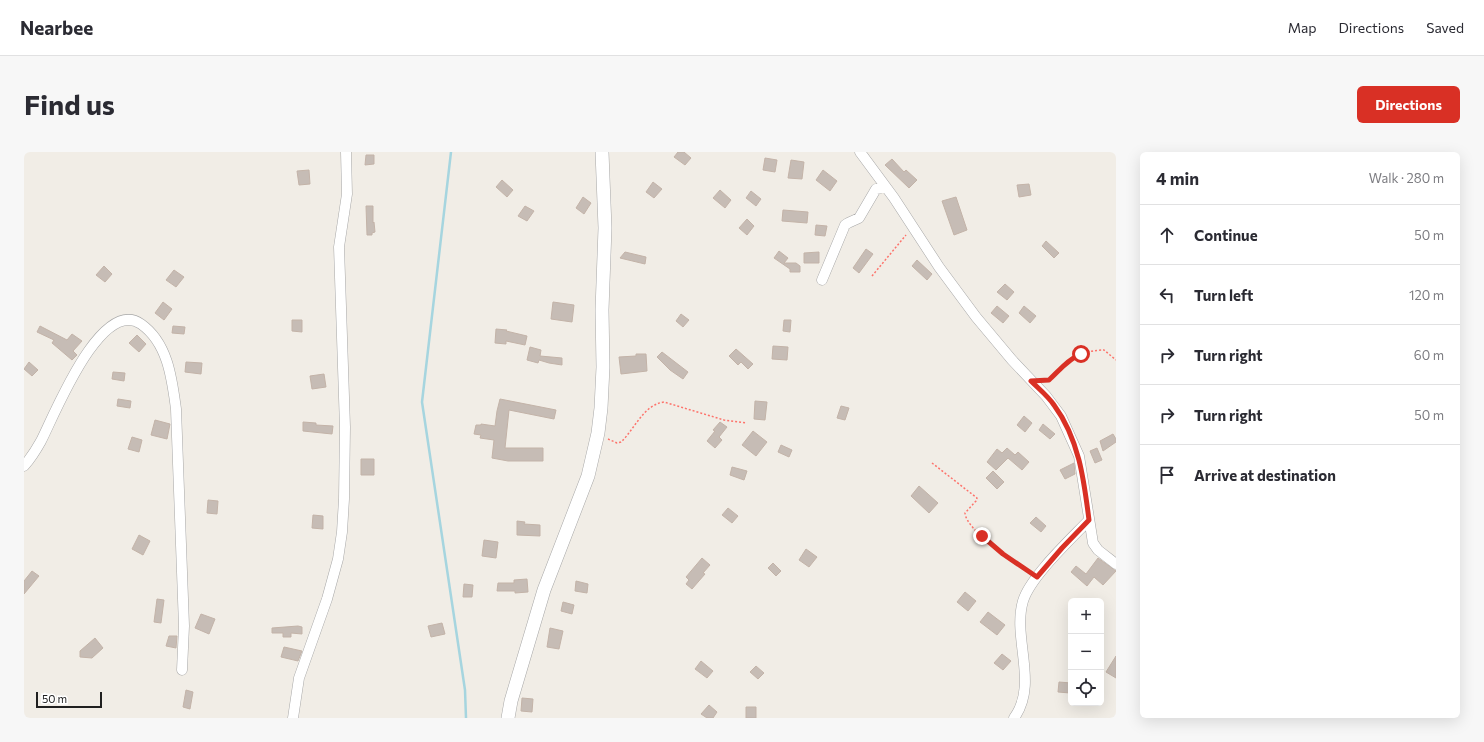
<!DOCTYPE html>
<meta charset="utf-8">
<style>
body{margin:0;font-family:Commissioner,sans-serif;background:#f7f7f7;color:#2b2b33}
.controls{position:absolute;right:12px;bottom:12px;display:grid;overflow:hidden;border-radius:6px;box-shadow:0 4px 16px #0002}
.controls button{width:36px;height:36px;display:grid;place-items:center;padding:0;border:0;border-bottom:1px solid #e1e1e2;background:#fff;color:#2b2b33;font:20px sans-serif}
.scale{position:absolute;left:12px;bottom:10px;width:66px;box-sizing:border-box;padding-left:4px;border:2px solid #202020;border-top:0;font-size:11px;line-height:14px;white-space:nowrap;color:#202020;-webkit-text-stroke:3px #fff;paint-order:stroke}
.stop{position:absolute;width:12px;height:12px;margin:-9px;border:3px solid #d93025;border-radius:50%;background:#fff}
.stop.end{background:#d93025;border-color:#fff;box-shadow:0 1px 4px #0008}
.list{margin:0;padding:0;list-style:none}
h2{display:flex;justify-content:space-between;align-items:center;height:52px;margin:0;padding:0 16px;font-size:17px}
h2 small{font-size:13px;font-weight:400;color:#7c7c81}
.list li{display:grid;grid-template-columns:26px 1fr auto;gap:12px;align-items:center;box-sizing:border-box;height:60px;padding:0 16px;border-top:1px solid #e1e1e2}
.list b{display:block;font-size:15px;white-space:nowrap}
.list em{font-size:13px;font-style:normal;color:#7c7c81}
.icon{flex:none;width:22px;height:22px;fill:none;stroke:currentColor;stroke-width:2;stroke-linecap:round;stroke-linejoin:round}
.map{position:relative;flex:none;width:1092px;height:566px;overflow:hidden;border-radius:6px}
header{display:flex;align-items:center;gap:24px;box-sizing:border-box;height:56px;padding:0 20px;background:#fff;border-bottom:1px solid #e1e1e2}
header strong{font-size:19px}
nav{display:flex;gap:22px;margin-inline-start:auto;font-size:14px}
.intro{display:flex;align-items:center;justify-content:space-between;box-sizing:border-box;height:96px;padding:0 24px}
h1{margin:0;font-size:28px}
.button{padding:10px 18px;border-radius:6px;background:#d93025;color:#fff;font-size:14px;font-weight:700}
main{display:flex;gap:24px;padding:0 24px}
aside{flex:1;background:#fff;border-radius:6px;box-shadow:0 4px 16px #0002}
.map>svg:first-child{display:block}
</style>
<header>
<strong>Nearbee</strong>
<nav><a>Map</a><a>Directions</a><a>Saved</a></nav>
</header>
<div class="intro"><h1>Find us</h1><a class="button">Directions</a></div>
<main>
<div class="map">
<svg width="1092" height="566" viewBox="0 0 1092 566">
<rect width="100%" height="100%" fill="#f1ede6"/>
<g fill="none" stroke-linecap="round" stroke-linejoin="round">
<path stroke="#a6d5df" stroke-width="2.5" d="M427,0L398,250L441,538L442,566"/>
</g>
<path fill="#c6bcb5" stroke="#c3b3a8" d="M654,0H660L667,6L661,13L650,5Z
M342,3H350V12L341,13Z
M741,6L753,8L751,20L739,18Z
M868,7L880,20L882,18L893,28L885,36L861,13Z
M767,8L780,10L778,27L764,26Z
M285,18L286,32L275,33L273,19Z
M799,18L813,29L806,39L792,28Z
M478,28L489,38L483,45L472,35Z
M629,30L638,37L630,46L622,40Z
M1005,32L1007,43L995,45L993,33Z
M696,38L707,48L701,56L689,46Z
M727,39L737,47L732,54L722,46Z
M559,45L567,51L560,62L552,56Z
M932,45L943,78L930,83L918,49Z
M342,54H349V71L350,70L351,80L348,81V83H343Z
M501,54L510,59L503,69L494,64Z
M759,58L784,60L783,71L758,69Z
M723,67L730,74L723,83L715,76Z
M792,73L803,74L801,84L791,83Z
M1022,89L1035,101L1030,106L1018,94Z
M842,97L849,102L835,121L829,116Z
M755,99L764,106L760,111H772L776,114V120H766V117L750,106Z
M601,100L622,105L621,112L596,106Z
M795,100V111H780V101Z
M893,108L908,122L903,128L888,114Z
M80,114L88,122L81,130L72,123Z
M150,118L160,125L152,135L142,128Z
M981,132L990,140L983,148L973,140Z
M139,150L148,157L140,168L131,161Z
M529,150L550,153L548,170L527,167Z
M973,154L985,164L979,171L967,161Z
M1000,154L1012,164L1006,171L995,161Z
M657,162L665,168L659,175L652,169Z
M268,168H278V180L268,179Z
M760,168H767L766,180L759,179Z
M16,174L43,188L48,182L58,189L49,199L53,203L48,208L28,191L30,188L13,180Z
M149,174L161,175L160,182L148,181Z
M472,177L483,178L482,179L503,184L501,193L482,189V192L471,191Z
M113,183L122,192L115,200L105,191Z
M749,194L764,195L763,208L748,207Z
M506,195L517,198L516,204L538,206V213L525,211L515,208L514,211L503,208Z
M712,197L729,212L724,217L717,210L714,213L705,204Z
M638,200L664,220L659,227L646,218L633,205Z
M612,202H622L623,219L597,222L595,205L612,204Z
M5,210L14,218L8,224L0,217Z
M162,210L178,211L177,222L161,220Z
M89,220L101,221L100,229L88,227Z
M300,222L302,235L288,237L286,224Z
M94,247L107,249L106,256L93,254Z
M476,247L532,258L530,267L485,258L481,296H519V309H484L468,306L470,288L456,286L457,283L450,282L452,273H457V272L471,274L473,259Z
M731,249L743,250L741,268L730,267Z
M817,254L825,256L821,268L813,266Z
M1000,264L1008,271L1001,280L993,273Z
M131,268L146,272L143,287L127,283Z
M279,270L292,271V273L309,274L308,282L279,279Z
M696,270L703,275L695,285L698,288L691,296L683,289L691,279L689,278Z
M1019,272L1031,282L1026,287L1015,278Z
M729,279L743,290L732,304L718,293Z
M1089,282L1092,287V290L1079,299L1076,289Z
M108,285L118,288L115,300L104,297Z
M757,293L768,298L765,305L754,300Z
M983,296L991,303L994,300L1005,310L998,318L984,306L972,318L963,310L973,297L978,301Z
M1073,296L1078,308L1071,311L1066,299Z
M337,307H350V323H337Z
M1050,311L1051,322L1041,327L1036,318Z
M708,315L723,319L720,328L706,323Z
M969,319L980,330L973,337L962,326Z
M895,334L914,351L905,361L887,344Z
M184,348L194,349L193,362L183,361Z
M704,356L714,364L708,371L698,363Z
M289,363L299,364V377L288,376Z
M1012,365L1022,374L1017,380L1006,371Z
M493,369L501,370L500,372L516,373V384L493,383Z
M115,383L126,389L119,403L108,397Z
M460,388L474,390L472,406L458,404Z
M782,397L793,405L785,415L775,408Z
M678,406L686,413L679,421L681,422L668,437L662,432L665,428L662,425Z
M1074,406L1092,419L1079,433L1070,425L1063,434L1047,420L1052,414L1062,422Z
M749,411L757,419L752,424L744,416Z
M8,419L15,424L0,442V429Z
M503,427L504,440L491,441V439H473L474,431H490V428Z
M552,429L564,432L563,441L551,439Z
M440,432L449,433L448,445H439Z
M941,440L952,449L944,459L933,450Z
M133,447L140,448L137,471L130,470Z
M539,450L550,453L548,462L537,459Z
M964,460L981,473L973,483L956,470Z
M177,462L191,467L185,482L171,476Z
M418,471L421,482L407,485L404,474Z
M274,474L278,475V482L267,481V485H259V481H248V476Z
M526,476L539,479L535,497L523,495Z
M145,484H153L152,496L142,494Z
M71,486L79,496L68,506L56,505V499Z
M260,495L278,499L274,509L257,505Z
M978,502L987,509L979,518L970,511Z
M1092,504V526L1082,520Z
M677,509L689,519L683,526L671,517Z
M732,514L740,521L734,527L726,520Z
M1035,530L1047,531L1046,541L1034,540Z
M162,538L169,540L166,557L159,555Z
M498,546L509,547L508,560L497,559Z
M685,553L693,560L689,566H683L677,562Z
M722,555H732V566H722Z"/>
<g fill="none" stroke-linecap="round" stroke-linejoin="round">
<g stroke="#a7a7a7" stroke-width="11">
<path id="minor" d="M836,0L870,46L915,115L952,165L988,208L1022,244L1037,264L1055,304L1069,391L1074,398L1092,412
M798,128L821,73L824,71L835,66L852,37L861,35
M0,314C7,306 12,298 17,289C30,264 77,144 117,172C144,191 148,227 152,257L160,474L158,518
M269,566L275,526L303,447L314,407L318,380L320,347L321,275L315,95L323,42L322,0
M990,566C1015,532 988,486 999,449C1006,425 1047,387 1065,368"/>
</g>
<g stroke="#a7a7a7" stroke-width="14">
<path id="tertiary" d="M484,566L487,549L520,438L564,324L574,281L577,256L579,215L578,158L581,76L578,0"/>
</g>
<path stroke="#fd736b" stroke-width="1.5" stroke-dasharray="2 2" stroke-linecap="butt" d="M848,124L882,83
M1021,229C1030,228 1043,209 1052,204C1060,200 1072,198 1080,198L1092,208
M584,287L593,291L597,290C611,277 619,253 640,250L700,268L722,271
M908,311L953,346L952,349L941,361C942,378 990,411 1005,420"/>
<use href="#minor" stroke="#fff" stroke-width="10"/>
<use href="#tertiary" stroke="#fff" stroke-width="13"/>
</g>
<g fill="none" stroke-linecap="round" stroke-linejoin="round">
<path stroke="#d93025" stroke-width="5" d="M958,384L979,402L1013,425L1038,396L1065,368C1060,328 1055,287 1030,253C1024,244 1015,237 1007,229L1025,228C1035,219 1044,207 1057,202"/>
</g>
</svg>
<div class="controls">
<button>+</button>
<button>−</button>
<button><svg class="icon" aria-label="locate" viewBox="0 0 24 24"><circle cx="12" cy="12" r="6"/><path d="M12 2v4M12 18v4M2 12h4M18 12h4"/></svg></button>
</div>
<div class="scale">50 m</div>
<div class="stop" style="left:1057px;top:202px"></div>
<div class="stop end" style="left:958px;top:384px"></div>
</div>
<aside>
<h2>4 min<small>Walk · 280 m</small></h2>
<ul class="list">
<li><svg class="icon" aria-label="ahead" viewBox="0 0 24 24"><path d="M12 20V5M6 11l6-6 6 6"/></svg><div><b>Continue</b></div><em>50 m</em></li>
<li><svg class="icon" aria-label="left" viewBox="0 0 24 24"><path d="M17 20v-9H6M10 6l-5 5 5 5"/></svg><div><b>Turn left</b></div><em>120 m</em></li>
<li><svg class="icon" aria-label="right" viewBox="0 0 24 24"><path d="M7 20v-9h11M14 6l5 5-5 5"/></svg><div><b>Turn right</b></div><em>60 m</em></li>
<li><svg class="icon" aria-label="right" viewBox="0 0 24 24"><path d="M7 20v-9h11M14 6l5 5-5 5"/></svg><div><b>Turn right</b></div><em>50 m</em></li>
<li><svg class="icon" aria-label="arrive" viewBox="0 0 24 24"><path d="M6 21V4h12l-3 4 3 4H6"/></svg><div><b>Arrive at destination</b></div></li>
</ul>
</aside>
</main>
